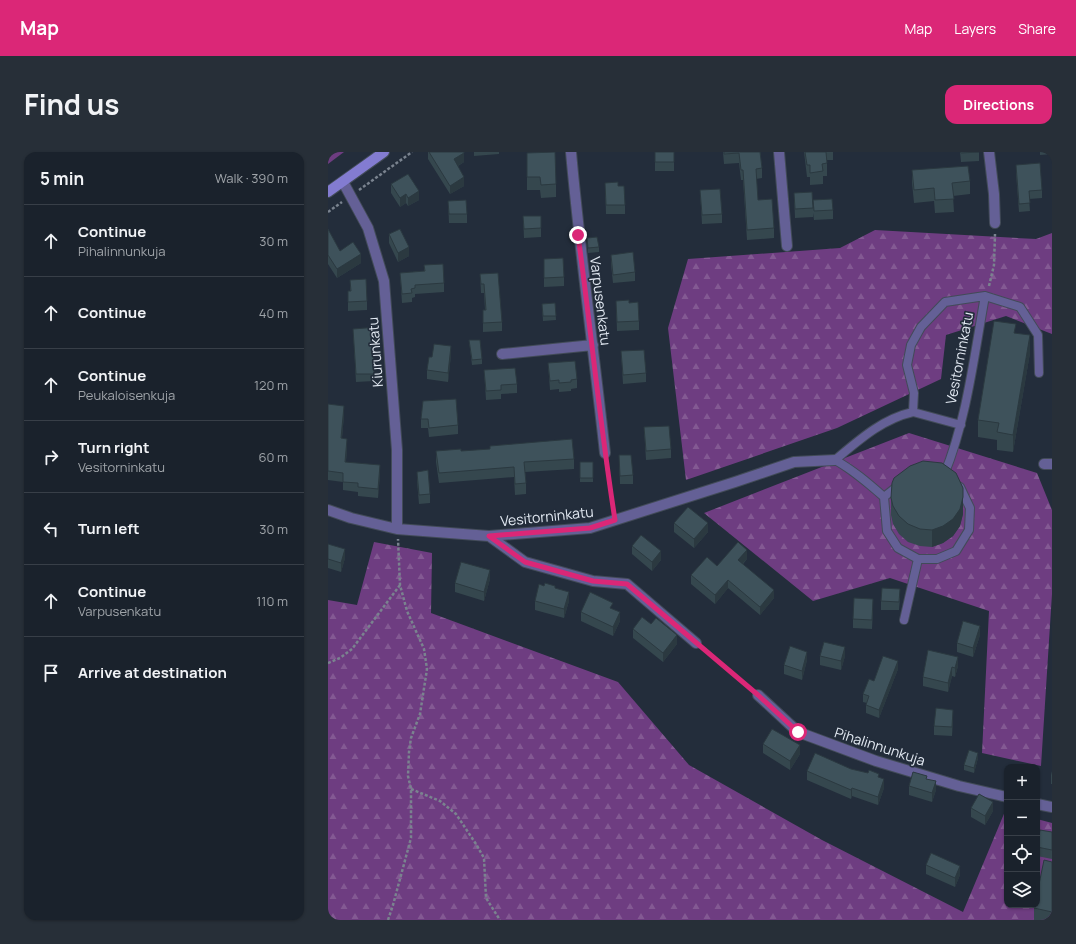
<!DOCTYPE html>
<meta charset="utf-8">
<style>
body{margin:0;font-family:Manrope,sans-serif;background:#272f38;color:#f1f3f6}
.controls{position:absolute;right:12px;bottom:12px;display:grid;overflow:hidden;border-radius:8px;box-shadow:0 1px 3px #0004}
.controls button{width:36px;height:36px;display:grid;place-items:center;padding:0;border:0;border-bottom:1px solid #383f48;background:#1a222c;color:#f1f3f6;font:20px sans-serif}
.stop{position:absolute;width:12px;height:12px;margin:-9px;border:3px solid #db2777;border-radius:50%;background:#fff}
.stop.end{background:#db2777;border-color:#fff;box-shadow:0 1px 4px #0008}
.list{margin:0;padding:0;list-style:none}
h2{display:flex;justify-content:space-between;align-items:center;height:52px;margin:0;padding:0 16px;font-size:17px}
h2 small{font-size:13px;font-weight:400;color:#9fa4a9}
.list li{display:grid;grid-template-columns:26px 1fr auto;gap:12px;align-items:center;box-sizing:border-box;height:72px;padding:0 16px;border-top:1px solid #383f48}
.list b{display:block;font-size:15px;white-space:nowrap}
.list p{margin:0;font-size:13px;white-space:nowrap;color:#9fa4a9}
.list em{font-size:13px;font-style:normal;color:#9fa4a9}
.icon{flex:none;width:22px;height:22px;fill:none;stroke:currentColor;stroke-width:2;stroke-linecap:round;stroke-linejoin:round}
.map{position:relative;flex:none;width:724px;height:768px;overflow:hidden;border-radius:12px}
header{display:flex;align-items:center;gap:24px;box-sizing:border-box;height:56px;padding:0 20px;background:#db2777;color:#fff}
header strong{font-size:19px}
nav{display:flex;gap:22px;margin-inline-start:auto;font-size:14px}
.intro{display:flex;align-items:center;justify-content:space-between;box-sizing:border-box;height:96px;padding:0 24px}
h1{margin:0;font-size:28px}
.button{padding:10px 18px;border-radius:12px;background:#db2777;color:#fff;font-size:14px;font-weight:700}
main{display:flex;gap:24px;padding:0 24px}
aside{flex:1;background:#1a222c;border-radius:12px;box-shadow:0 1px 3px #0004}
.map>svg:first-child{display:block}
</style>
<header>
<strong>Map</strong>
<nav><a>Map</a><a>Layers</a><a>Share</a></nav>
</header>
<div class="intro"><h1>Find us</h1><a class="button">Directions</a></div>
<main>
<aside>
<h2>5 min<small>Walk · 390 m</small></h2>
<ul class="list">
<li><svg class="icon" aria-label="ahead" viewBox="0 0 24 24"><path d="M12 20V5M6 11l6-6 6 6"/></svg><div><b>Continue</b><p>Pihalinnunkuja</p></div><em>30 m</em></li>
<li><svg class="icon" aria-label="ahead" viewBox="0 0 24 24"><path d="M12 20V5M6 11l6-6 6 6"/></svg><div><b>Continue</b></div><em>40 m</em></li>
<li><svg class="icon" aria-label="ahead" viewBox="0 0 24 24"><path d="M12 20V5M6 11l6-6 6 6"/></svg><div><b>Continue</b><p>Peukaloisenkuja</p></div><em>120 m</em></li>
<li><svg class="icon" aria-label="right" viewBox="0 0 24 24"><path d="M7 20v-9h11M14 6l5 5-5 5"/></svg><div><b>Turn right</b><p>Vesitorninkatu</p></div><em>60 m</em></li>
<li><svg class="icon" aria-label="left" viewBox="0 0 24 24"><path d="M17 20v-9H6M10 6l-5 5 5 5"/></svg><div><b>Turn left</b></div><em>30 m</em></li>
<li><svg class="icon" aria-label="ahead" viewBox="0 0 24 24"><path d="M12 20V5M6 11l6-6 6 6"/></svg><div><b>Continue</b><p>Varpusenkatu</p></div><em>110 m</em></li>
<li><svg class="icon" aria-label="arrive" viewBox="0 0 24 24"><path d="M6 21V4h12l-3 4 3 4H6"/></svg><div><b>Arrive at destination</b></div></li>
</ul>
</aside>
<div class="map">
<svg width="724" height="768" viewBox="0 0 724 768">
<defs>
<pattern id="forest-firs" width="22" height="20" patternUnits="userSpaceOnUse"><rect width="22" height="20" fill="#6e3d81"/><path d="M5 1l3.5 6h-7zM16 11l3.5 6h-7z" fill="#835993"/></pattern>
</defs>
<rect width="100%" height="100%" fill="#232d3b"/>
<path fill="#6e3d81" d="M0,0H16L0,12Z"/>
<path fill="url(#forest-firs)" d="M547,78L708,87L724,81V182L678,164L618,183L613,227L509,276L358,328L340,176L360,107L512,96Z
M581,281L709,321L724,358V442L713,614L654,601L661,459L562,426L485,449L376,361Z
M46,390L104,401L103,461L290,530L361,613L494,688L635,760L678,657L679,658V753H709V667L724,671V768H0V448L29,453Z"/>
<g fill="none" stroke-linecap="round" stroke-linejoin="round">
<g stroke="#424b58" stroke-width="10">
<path id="lane" d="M585,260L633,273
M616,323C639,267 646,204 657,144
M630,334L632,335L642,356L641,378L628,399L609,407H590L570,396L559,379L556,345C540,331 525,318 507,308C531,288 554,267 585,260L586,241L579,213L583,193L593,175L617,150L657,144L692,155L710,183L711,221
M556,345L571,333
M576,468L590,407"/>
</g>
<g stroke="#424b58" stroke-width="12">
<path id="street" d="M243,0C252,101 266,201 277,301
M451,0L459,94
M661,0L666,42L667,71
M15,30L40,76L56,129L69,298V377
M174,202L265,193
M716,312H724
M0,358L23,366L69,377L161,384L262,376L407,330L466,310L507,308
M161,384L197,410L265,429L299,432L368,491
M430,543L470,580L548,609L631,634L679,645
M709,652L724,655"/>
</g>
<g stroke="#424b58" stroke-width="12">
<path id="secondary" d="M0,40L56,0"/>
</g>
<path stroke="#7a838f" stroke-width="2.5" stroke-dasharray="3 2" stroke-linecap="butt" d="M31,38L84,0
M0,60L14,50
M661,134L666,113L667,82
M278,311L285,358
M376,497L423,537
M0,511L12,506L24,497L72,433
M83,637L112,649L128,662L148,692L156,706L158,746L172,768
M60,768L65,753L83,686V637L80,624L81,600L83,586L92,562L99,517L96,497L79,459L72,433L70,387"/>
<use href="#lane" stroke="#646096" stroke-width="8"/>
<use href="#street" stroke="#646096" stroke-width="10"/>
<use href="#secondary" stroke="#837cd1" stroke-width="10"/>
</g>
<path fill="#35474e" d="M100,0H136V10L130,14L136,34L122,42L100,7Z
M146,0H171V2L146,4Z
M327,0H346V19H327Z
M395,0H432L434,16V26L428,27L430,48L446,76V86L419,88L415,28H413L411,11L396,12Z
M476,0H505V8H499V24H495V32L482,33V25H479Z
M632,0H651V9L633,10Z
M712,0H724V2L712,3Z
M199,1L228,32V45L213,46L212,38H199Z
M688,13L714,38V46L701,47L702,59L691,60L688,21Z
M584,18L642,29V42L625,44L626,60L607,61L606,49L586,51L584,31Z
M277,31L297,53V62H278Z
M63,32L91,48L80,54L78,51L72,55L63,41Z
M372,38L394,62V71L374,72Z
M466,41L485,52L505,58V67L486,68L485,61V65L467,66Z
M120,49L139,62V71H121Z
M195,64H213V85L196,86Z
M0,77L12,99L33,111L9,126L0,112Z
M61,82L81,104L70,110L61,91Z
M259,86L271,95V100L260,101Z
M283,103L307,120V129L285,131L283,112Z
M216,107L236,125V134L216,135Z
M96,113L116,131V140L87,142V145L84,146V150L74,151L72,121L96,119Z
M152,122L174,170V179L155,180V158H157L156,141H153Z
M22,128L39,149V158L20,159V139H22Z
M288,149L301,151L311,169V178L289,179Z
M227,151L228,168L215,169L214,152Z
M25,177L51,189V197H45L46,229L28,230Z
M688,181L702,201L685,300L669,298V288L650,285V268Z
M141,188L154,207V212L144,213Z
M293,199L318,221V230L295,232Z
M123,203L120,230L99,227V218L104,205Z
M220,211L249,227V236L243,237V239L231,240V237L222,238Z
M156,218L189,232V241L173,242V247L158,248Z
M95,249L130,273V282L101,285L100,276H93V267Z
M0,252L16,263L14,286L19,296L18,310L52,322L50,346L30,344V340L15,338V330L0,328Z
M316,275L343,297V306L318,308Z
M108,299H133L246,307V317L197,320L198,331V342L187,343L186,325L111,331L108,310Z
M291,303L305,323V332H292Z
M252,310H265V330H252Z
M89,320L102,342V351L91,352L89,329Z
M563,346L635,362L632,374L625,384L615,391L604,395L592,394L580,390L571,382L565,372L563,363Z
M346,371L380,380L366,396L346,380Z
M0,392L17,406L13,420L0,416Z
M304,394L333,408L324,419L304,402Z
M419,407L415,412L446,446L432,463L400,436L387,452L363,432V423L389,414Z
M162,427L156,449L127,440V431Z
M227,437L241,449L236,466L207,458V449Z
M572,446L571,458H553V449Z
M545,455L544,477L525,476V467Z
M285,457L292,469L285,484L253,469V460Z
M323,472L349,492L335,510L305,486V477Z
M652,483L645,505L629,500V491Z
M600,498L630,514L627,525L624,524L620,540L595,534V525Z
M492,504H517L513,518L492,513Z
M479,508L474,528L456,522V513Z
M570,517L551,566L538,561V553L539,551L535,550V542L546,529Z
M625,566L624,584L606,583V574Z
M435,592L472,602L462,618L435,601Z
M650,606L646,621L636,618V613Z
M523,617L551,625L556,636L550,653L524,644L523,647L479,628V619Z
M724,619V632H723V623Z
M599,627L608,638L604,650L581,643V634Z
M643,656L665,659L657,673L643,665Z
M724,680V707L709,704V694Z
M724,710V768H706V756Z
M598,713L632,723L627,735L598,722Z"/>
<path fill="#2b3940" d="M136,1V10L126,16V7Z
M136,25V34L122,42V34Z
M91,39V48L80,54V46Z
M78,42V51L72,55V46Z
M81,95V104L70,110V101Z
M33,102V111L9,126V117Z
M702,183V201L685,300V283Z
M123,194V203L120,230V221Z
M16,254V263L13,295V286Z
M19,287V296L17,319V310Z
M52,313V322L50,346V337Z
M635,345V362L632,374L625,384L615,391L604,395V378Z
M380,371V380L366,396V387Z
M17,397V406L13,420V411Z
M419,398V407L410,416V408Z
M333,399V408L324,419V410Z
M162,418V427L156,449V440Z
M400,428V436L387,452V443Z
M446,438V446L432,463V455Z
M241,440V449L236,466V457Z
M292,460V469L285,484V475Z
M652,474V483L645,505V496Z
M349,483V492L335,510V501Z
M517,495V504L513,518V509Z
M479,500V508L474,528V519Z
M630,505V514L627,525V516Z
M570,509V517L551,566V558Z
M624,515V524L620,540V531Z
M625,558V566L624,584V575Z
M472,593V602L462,618V609Z
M650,601V606L646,621V616Z
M556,627V636L550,653V645Z
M608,629V638L604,650V641Z
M524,636V644L523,647V638Z
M665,650V659L657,673V664Z
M632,714V723L627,735V726Z"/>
<path fill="#3e525b" stroke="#2b3940" d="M101,0H136V1L126,7L136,25L122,34Z
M227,0L228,32L213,33L212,25H199V1Z
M327,0H346V10H327Z
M396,0H432L434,16L428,17L430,48L444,47L446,76L419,78L415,18H413L411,1L396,2Z
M477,0H498L499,11L494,12L495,19L482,21V13H479Z
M632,0H651L633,1Z
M712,11L714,38L701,39L702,51L691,52L688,13Z
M640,14L642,29L624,31L626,47L607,48L606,36L586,38L584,18Z
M80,22L91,39L80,46L78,42L72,46L63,32Z
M290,30V34H296L297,53H278L277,31Z
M392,37L394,62L374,63L372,38Z
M484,40L485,56L467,57L466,41Z
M504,47L505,58L486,59L485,48Z
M138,48L139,62H121L120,49Z
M195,64H213V76L196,77Z
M0,77L12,99L25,90L33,102L9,117L0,103Z
M72,77L81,95L70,101L61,82Z
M269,85L271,95L260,96L259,86Z
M305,100L307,120L285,123L283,103Z
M235,106L236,125L216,126V107Z
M115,112L116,131L87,133V136L83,137L84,141L74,142L72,121L97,119L96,113Z
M170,121L174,170L155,171V158H158L156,132H153L152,122Z
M38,127L39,149L20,150V139H23L22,128Z
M301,148V151L310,150L311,169L289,170L288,149Z
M227,151L228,164H215L214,152Z
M666,169L688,172L686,181L702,183L685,283L669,280L671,271L650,268Z
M50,175L51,189H45L46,222H28L25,177Z
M141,188H152L154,207L144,208Z
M106,192L123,194L120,221L99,218L101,205H104Z
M316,198L318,221L295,223L293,199Z
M247,209L249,227L243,228V230L231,231V228L222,229L220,211Z
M187,216L189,232L173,233V238L158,239L156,218Z
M128,247L130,273L101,276L100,267H93L95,249Z
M0,252L16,254L13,286L19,287L17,310L52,313L50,337L30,335V331L15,330V321L0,319Z
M341,274L343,297L318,299L316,275Z
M244,287L246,307L196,310L198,331L187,332L186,315L111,321L108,299L133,297V299L162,297V294Z
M291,303H303L305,323L292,324Z
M595,309L614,311L628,321L635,336V345L632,357L625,367L615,374L604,378L592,377L580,372L571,364L565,354L563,346L564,331L566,326L582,314Z
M252,310H265V326H252Z
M100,318L102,342L91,343L89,320Z
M360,355L380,371L366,387L346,371Z
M313,383L333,399L324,410L304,394Z
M410,390L419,398L410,408L446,438L432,455L400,428L387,443L363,423L379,405L389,414Z
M0,392L17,397L13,411L0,407Z
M133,410L162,418L156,440L127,431Z
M217,431L227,434V436L241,440L236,457L207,449L211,432L216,434Z
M554,436L572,437L571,450L553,449Z
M262,440L285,451L282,456L292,460L285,475L253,460Z
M526,446L545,447L544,468L525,467Z
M314,465L323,472L328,466L349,483L335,501L305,477Z
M635,469L652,474L645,496L629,491Z
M496,490L517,495L513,509L492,504Z
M462,494L479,500L474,519L456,513Z
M600,498L630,505L627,516L624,515L620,531L595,525Z
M555,504L570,509L551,558L538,553L541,544L535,542L541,527L546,529Z
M608,556L625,558L624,575L606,574Z
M444,577L472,593L462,609L435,592Z
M641,598L650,601L646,616L636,613Z
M487,601L523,617L540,621L541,618L551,622L550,625L556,627L550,645L524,636L523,638L479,619Z
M585,620L599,624L598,627L608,629L604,641L581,634Z
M651,642L665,650L657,664L643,656Z
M712,678L724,680V698L709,695Z
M603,701L632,714L627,726L598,713Z
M716,708L724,710V760L706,756L707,753H709V742Z"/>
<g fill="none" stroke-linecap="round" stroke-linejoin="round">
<path stroke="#db2777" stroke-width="5" d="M250,83C263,178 272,273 287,368L262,376L161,384L197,410L265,429L299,432L430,543L470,580"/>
</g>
<g text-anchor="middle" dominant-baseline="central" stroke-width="3.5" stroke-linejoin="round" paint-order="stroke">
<g font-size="14" fill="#e3eaf3" stroke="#232d3b">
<text transform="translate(273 149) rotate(83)">Varpusenkatu</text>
<text transform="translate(47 200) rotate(-94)">Kiurunkatu</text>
<text transform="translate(631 206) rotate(-79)">Vesitorninkatu</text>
<text transform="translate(219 364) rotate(-6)">Vesitorninkatu</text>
<text transform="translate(552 594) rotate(18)">Pihalinnunkuja</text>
</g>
</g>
</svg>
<div class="controls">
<button>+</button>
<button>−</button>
<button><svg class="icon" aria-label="locate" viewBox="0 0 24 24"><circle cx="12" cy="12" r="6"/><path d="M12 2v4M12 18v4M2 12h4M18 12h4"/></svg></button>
<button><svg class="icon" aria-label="layers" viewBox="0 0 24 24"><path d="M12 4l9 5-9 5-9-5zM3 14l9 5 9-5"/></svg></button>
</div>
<div class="stop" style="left:470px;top:580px"></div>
<div class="stop end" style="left:250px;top:83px"></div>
</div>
</main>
